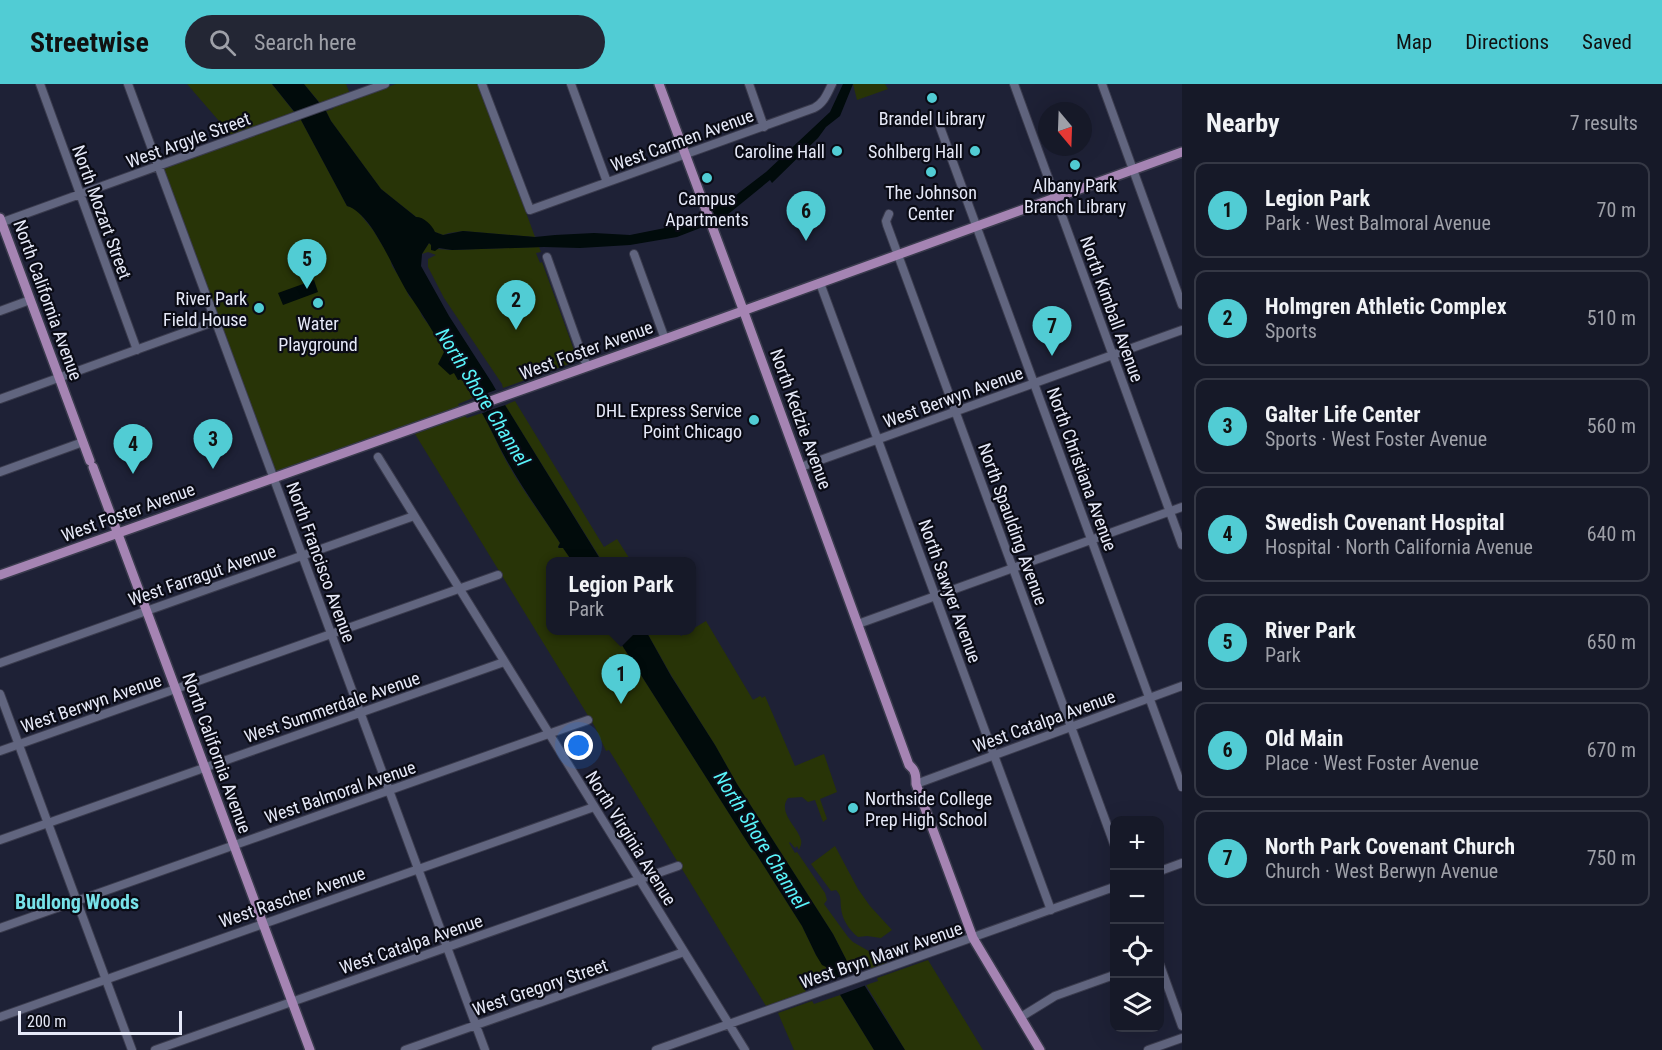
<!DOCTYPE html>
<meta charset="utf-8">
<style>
body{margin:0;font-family:"Roboto Condensed",sans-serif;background:#232634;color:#f1f3f6}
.controls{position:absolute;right:18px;bottom:18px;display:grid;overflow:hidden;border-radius:12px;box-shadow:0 6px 24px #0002}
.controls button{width:54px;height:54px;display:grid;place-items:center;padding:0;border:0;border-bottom:2px solid #353845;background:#161928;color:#f1f3f6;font:30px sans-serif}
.compass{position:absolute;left:1038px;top:18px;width:54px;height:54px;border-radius:50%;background:#161928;box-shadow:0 6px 24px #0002;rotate:161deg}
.scale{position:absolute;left:18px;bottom:15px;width:164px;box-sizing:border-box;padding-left:6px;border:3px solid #e6e9f8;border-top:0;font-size:16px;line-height:21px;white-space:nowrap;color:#e6e9f8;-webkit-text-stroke:4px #0a0b15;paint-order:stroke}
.you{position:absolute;left:579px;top:662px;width:21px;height:21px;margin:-15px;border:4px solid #fff;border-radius:50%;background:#1a73e8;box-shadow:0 0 0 9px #1a73e833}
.badge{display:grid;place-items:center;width:39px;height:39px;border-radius:50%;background:#51ccd4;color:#111;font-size:20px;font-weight:700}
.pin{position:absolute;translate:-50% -50px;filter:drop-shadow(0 2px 3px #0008)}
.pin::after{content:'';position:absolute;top:32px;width:21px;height:18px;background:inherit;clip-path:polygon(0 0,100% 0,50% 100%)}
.popup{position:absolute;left:546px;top:473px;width:150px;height:78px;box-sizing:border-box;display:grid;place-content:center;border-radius:12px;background:#161928;filter:drop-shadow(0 2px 4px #0005);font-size:20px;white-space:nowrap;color:#9ea0a8}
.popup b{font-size:22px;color:#f1f3f6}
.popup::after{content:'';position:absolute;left:50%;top:100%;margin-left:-12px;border:12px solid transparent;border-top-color:#161928}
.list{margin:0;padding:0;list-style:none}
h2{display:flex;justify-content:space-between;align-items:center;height:78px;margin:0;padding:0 24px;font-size:26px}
h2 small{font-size:20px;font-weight:400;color:#9ea0a8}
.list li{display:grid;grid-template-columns:39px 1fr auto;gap:18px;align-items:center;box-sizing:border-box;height:96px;margin:0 12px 12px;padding:0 12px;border:2px solid #353845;border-radius:12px}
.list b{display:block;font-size:22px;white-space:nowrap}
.list p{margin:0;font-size:20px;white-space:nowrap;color:#9ea0a8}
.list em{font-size:20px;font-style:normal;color:#9ea0a8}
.icon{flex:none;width:33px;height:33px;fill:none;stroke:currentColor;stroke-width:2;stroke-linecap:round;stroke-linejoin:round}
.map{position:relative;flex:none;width:1182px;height:966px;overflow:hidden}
header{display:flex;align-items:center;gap:36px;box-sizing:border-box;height:84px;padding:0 30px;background:#51ccd4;color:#111}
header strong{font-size:28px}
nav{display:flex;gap:33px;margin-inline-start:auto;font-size:21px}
.search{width:420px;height:54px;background:#232634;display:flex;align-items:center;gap:15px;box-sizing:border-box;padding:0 21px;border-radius:33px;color:#9ea0a8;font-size:22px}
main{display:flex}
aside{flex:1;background:#161928}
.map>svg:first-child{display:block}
</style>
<header>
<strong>Streetwise</strong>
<div class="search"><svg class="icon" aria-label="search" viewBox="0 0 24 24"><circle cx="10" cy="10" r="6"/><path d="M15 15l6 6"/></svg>Search here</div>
<nav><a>Map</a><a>Directions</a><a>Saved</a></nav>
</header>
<main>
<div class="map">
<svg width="1182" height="966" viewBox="0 0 1182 966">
<rect width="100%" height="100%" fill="#1e2136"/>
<path fill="#283407" d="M187,0H272L294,28L285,31V33L232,52Z
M304,0H346L350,10L320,19Z
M396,0H479L535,153L463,147L449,149L443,151L435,148L381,105L331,37L326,27L333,25V23Z
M853,0H885L888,5L857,16Z
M301,36L347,122L355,124L373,146L390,174L392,182L402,197L409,212L417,220L422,232L434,248L458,296L462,295L473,314L458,320L459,322L276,387L274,386L164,86L165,84L288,39L289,40Z
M429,159L436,165L452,166L539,163L541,168L536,169L540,179L542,178L574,266L572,267L574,275L572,279L503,304L502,300L444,214L428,183V175L436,171L428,168L422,170Z
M515,317L604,463L617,455L631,477H602L505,321Z
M482,329C490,343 496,357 503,371C519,402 541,430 560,459L558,463L559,464H563L572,477L550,478V546L613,547L751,764L755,768L802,842L816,871L826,883L831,896L805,905L806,908L766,922L609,666L606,667L595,643L415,350L465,332L467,334Z
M706,537L753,616L760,612L762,614L765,612L795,682L824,670L837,708L820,715L827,735L823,738L815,716L808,718L802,713L788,714C777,729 798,743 801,756C802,760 800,763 799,766L797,762L795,764L790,758L789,759L795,769L797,768L825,809L827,816L824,820L848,853L853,858L886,877L887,879L871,885L870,882L856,887L853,883H850L833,850L737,700L715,661L671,591L646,547H677L681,552Z
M835,762L858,805L870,822L892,846L881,854L867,852L858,853C849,846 842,835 841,824C840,816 842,812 836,806L831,807L811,780Z
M928,876L983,966H905L866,901L878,897L877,894Z
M840,911L874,966H794L778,929L812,917L814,920Z"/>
<path fill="#010b0b" d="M272,0H304L326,27L331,37L381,105L416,133C424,133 432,141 435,148L443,151L463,147L535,153L555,151L594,149L630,151L665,144L685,138L736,111L766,88L830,28L843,0H853L840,32L826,43L818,54L772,99L770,96L721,136L677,153L630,161L580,164L544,163L452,166L439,164L435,167L431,166V161L429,159L422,170L421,182L449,232L492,299L496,306L492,308L500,322L505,321L602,478L572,477L563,464H559L558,463L560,459C542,431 522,404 506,375C497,360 491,344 482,329L486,328L477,313L473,314L462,295L458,296L454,289L450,291L438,280L444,268C434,248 422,230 410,212C394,190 374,130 347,122L301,36Z
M314,196L318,208L283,221L278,209Z
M613,547H646L671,592L715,661L737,700L833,850L850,883H853L905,966H874L831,896L826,883L822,881L816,871L802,842L755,768L751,764Z"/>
<path fill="#1e2136" d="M499,305V308L496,309L502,319L506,318L508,320L479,330L482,326L476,316L472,317L470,315Z
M859,886L869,900L837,912L828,897Z"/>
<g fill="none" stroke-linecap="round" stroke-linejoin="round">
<g stroke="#3a3b4d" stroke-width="10">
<path id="minor" d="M40,0L137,266
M128,0L485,966
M482,0L530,126L814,24C824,19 827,10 832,0
M571,0L607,98
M749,0L764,43
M1014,0L1182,461
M1102,0L1182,221
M940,43L1182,703
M889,130L886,137L887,141L898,171L1114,760
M0,139L385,0
M634,170L665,255
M547,173L583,274L588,282
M820,199L1051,826
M0,227L30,216
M0,315L216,237
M378,373L745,966
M801,383L1182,246
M0,388L83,358
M858,540L1182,423
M0,579L414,432
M0,610L132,966
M0,667L498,491
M916,700L1182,602
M0,756L504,578
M1160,787L1182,779
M0,844L588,636
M1160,881L1182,942
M0,933L594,723
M1021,933L1055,912L1114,891
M155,966L678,782
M405,966L684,868
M656,966L1114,803
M1148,966L1182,954"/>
</g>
<g stroke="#3a3b4d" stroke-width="12">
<path id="major" d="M659,0L741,220L909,681C916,686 916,693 916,700L973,854L1040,966
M0,134L90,377
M93,383L310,966
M0,491L665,255L1182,68"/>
</g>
<use href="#minor" stroke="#61657f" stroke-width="8"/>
<use href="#major" stroke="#a584b3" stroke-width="9"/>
</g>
<g fill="#51ccd4" stroke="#0a0b15" stroke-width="2">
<circle cx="932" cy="14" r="6"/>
<circle cx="837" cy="67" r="6"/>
<circle cx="975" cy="67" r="6"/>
<circle cx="1075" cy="81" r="6"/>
<circle cx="931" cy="88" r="6"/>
<circle cx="707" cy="94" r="6"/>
<circle cx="318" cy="219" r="6"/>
<circle cx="259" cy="224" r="6"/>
<circle cx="754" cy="336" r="6"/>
<circle cx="853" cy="724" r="6"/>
</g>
<g text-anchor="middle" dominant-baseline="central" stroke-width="4.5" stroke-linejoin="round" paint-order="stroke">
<g font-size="18" fill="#e6e9f8" stroke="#0a0b15">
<text x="932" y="34">Brandel Library</text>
<text x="825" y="67" text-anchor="end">Caroline Hall</text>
<text x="963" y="67" text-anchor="end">Sohlberg Hall</text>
<text x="1075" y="101">Albany Park<tspan x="1075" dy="21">Branch Library</tspan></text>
<text x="931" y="108">The Johnson<tspan x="931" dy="21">Center</tspan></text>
<text x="707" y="114">Campus<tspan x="707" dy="21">Apartments</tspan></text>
<text x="247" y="214" text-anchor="end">River Park<tspan x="247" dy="21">Field House</tspan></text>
<text x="318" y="239">Water<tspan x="318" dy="21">Playground</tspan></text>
<text x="742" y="326" text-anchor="end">DHL Express Service<tspan x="742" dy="21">Point Chicago</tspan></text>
<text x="865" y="714" text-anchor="start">Northside College<tspan x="865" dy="21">Prep High School</tspan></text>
</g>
<g font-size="18" fill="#e6e9f8" stroke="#0a0b15">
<text transform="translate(188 56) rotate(-20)">West Argyle Street</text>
<text transform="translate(682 56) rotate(-20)">West Carmen Avenue</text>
<text transform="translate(102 128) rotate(70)">North Mozart Street</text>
<text transform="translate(48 216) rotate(70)">North California Avenue</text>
<text transform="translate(1112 225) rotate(70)">North Kimball Avenue</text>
<text transform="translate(586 266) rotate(-20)">West Foster Avenue</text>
<text transform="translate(953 313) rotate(-20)">West Berwyn Avenue</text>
<text transform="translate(801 335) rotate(70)">North Kedzie Avenue</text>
<text transform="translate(1082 385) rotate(70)">North Christiana Avenue</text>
<text transform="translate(128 428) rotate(-20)">West Foster Avenue</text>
<text transform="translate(1013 440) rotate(70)">North Spaulding Avenue</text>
<text transform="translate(321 478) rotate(70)">North Francisco Avenue</text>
<text transform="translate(202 491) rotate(-19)">West Farragut Avenue</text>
<text transform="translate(950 507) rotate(70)">North Sawyer Avenue</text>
<text transform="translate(91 619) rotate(-19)">West Berwyn Avenue</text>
<text transform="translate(332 623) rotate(-19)">West Summerdale Avenue</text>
<text transform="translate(1044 637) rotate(-20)">West Catalpa Avenue</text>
<text transform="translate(217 669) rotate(70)">North California Avenue</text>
<text transform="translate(340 708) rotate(-19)">West Balmoral Avenue</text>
<text transform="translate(631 754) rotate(58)">North Virginia Avenue</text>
<text transform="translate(292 813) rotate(-19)">West Rascher Avenue</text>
<text transform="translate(411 860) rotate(-19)">West Catalpa Avenue</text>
<text transform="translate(881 871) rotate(-19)">West Bryn Mawr Avenue</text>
<text transform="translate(540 903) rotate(-19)">West Gregory Street</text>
</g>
<g font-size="20" font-style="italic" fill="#59f4fa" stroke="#0a0b15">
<text transform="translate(483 313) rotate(58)">North Shore Channel</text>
<text transform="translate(761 756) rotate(58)">North Shore Channel</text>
</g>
<g font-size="20" font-weight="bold" fill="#77e2e9" stroke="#0a0b15">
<text x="77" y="818">Budlong Woods</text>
</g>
</g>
</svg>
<div class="controls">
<button>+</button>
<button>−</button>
<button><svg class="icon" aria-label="locate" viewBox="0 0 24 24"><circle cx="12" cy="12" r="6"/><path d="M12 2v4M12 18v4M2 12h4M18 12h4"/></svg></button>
<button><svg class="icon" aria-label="layers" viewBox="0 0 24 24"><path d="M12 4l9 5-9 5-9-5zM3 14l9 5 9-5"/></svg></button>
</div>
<svg class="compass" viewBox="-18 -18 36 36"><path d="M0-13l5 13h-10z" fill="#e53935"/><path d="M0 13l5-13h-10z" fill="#9ea0a8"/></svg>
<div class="scale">200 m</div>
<div class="you"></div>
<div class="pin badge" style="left:621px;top:620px">1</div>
<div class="popup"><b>Legion Park</b>Park</div>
<div class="pin badge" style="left:516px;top:246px">2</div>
<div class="pin badge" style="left:213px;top:385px">3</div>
<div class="pin badge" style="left:133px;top:390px">4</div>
<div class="pin badge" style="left:307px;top:205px">5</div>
<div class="pin badge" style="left:806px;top:157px">6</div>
<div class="pin badge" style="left:1052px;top:272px">7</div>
</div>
<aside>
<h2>Nearby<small>7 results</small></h2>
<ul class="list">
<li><span class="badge">1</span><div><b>Legion Park</b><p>Park · West Balmoral Avenue</p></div><em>70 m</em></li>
<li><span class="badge">2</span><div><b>Holmgren Athletic Complex</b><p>Sports</p></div><em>510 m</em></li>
<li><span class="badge">3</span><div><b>Galter Life Center</b><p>Sports · West Foster Avenue</p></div><em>560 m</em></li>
<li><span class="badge">4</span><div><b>Swedish Covenant Hospital</b><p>Hospital · North California Avenue</p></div><em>640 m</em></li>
<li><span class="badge">5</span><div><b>River Park</b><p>Park</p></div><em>650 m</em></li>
<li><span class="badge">6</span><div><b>Old Main</b><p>Place · West Foster Avenue</p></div><em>670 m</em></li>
<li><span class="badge">7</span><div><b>North Park Covenant Church</b><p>Church · West Berwyn Avenue</p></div><em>750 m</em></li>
</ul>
</aside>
</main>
